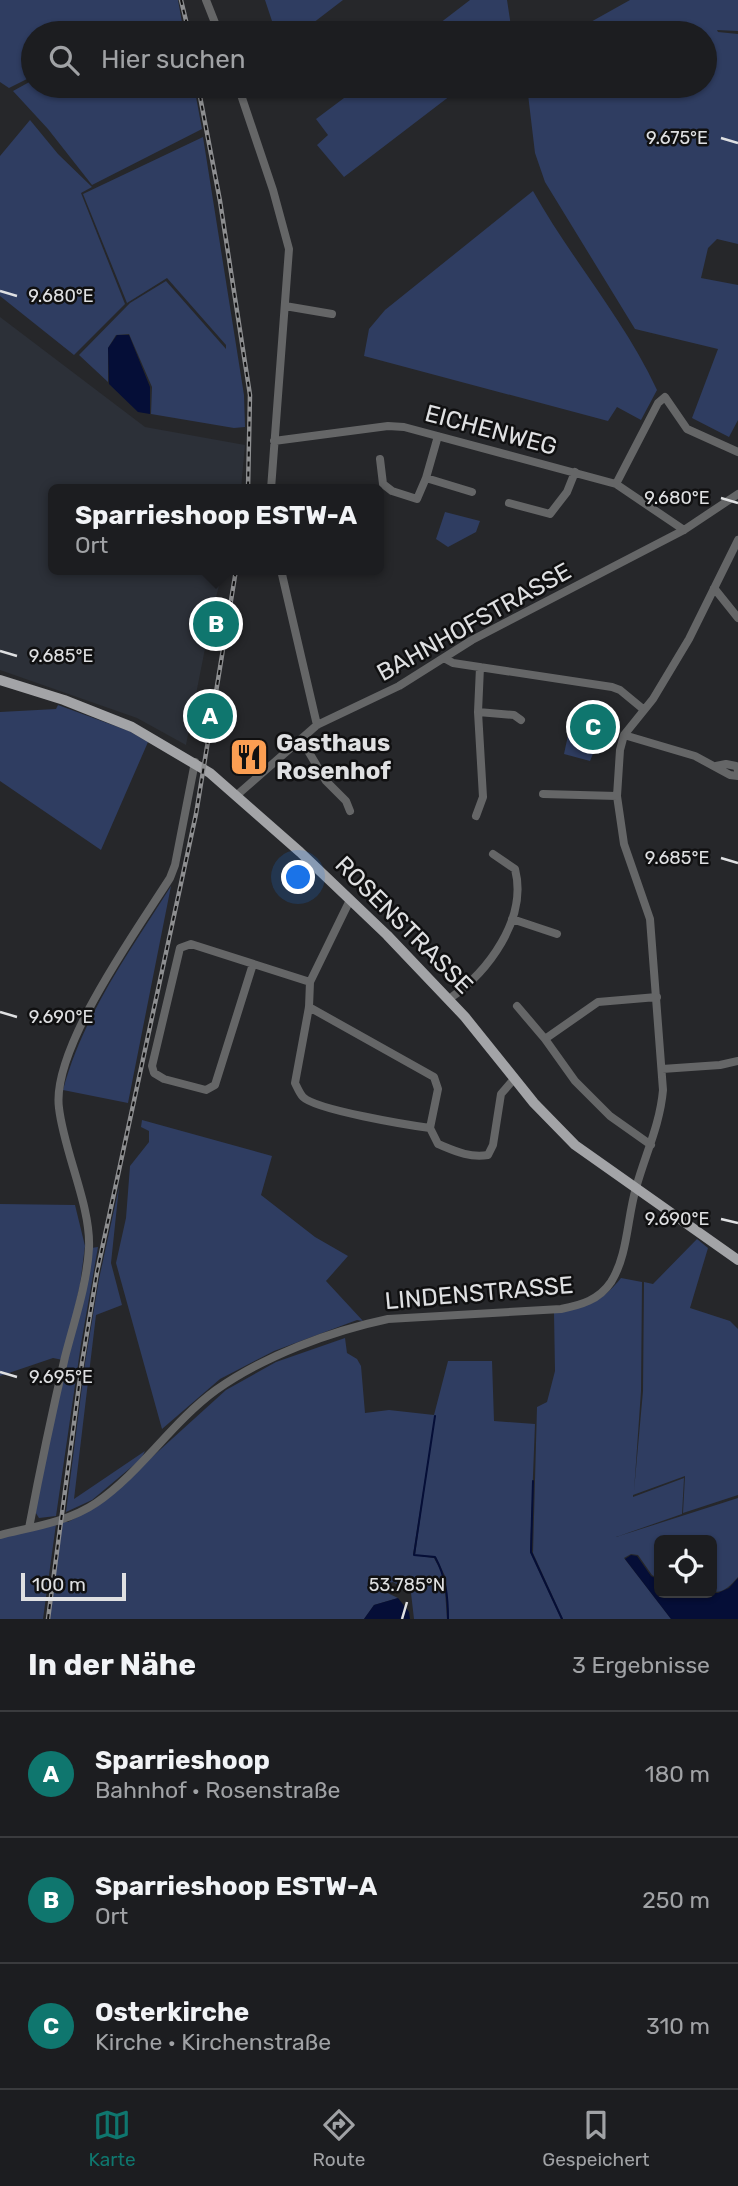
<!DOCTYPE html>
<html lang="de">
<meta charset="utf-8">
<style>
body{margin:0;font-family:Rubik,sans-serif;background:#252629;color:#f1f3f6}
.controls{position:absolute;right:21px;bottom:21px;display:grid;overflow:hidden;border-radius:10px;box-shadow:0 2px 5px #0004}
.controls button{width:63px;height:63px;display:grid;place-items:center;padding:0;border:0;border-bottom:2px solid #3a3b3e;background:#1c1d20;color:#f1f3f6;font:35px sans-serif}
.scale{position:absolute;left:21px;bottom:18px;width:105px;box-sizing:border-box;padding-left:7px;border:4px solid #dfe0e2;border-top:0;font-size:19px;line-height:24px;white-space:nowrap;color:#dfe0e2;-webkit-text-stroke:5px #101011;paint-order:stroke}
.you{position:absolute;left:299px;top:878px;width:24px;height:24px;margin:-18px;border:5px solid #fff;border-radius:50%;background:#1a73e8;box-shadow:0 0 0 10px #1a73e833}
.badge{display:grid;place-items:center;width:46px;height:46px;border-radius:50%;background:#0f766e;color:#fff;font-size:23px;font-weight:700}
.pin{position:absolute;translate:-50% -50%;border:4px solid #fff;box-shadow:0 2px 7px #0006}
.popup{position:absolute;left:48px;top:484px;width:336px;height:91px;box-sizing:border-box;display:grid;place-content:center;border-radius:10px;background:#1c1d20;filter:drop-shadow(0 2px 5px #0005);font-size:23px;white-space:nowrap;color:#a0a2a5}
.popup b{font-size:26px;color:#f1f3f6}
.popup::after{content:'';position:absolute;left:50%;top:100%;margin-left:-14px;border:14px solid transparent;border-top-color:#1c1d20}
.list{margin:0;padding:0;list-style:none}
h2{display:flex;justify-content:space-between;align-items:center;height:91px;margin:0;padding:0 28px;font-size:30px}
h2 small{font-size:23px;font-weight:400;color:#a0a2a5}
.list li{display:grid;grid-template-columns:46px 1fr auto;gap:21px;align-items:center;box-sizing:border-box;height:126px;padding:0 28px;border-top:2px solid #3a3b3e}
.list b{display:block;font-size:26px;white-space:nowrap}
.list p{margin:0;font-size:23px;white-space:nowrap;color:#a0a2a5}
.list em{font-size:23px;font-style:normal;color:#a0a2a5}
.icon{flex:none;width:38px;height:38px;fill:none;stroke:currentColor;stroke-width:2;stroke-linecap:round;stroke-linejoin:round}
.map{position:relative;flex:none;width:738px;height:1619px;overflow:hidden}
.search{position:absolute;background:#1c1d20;box-shadow:0 2px 5px #0004;left:21px;right:21px;top:21px;height:77px;display:flex;align-items:center;gap:18px;box-sizing:border-box;padding:0 24px;border-radius:38px;color:#a0a2a5;font-size:26px}
.sheet{height:469px;background:#1c1d20}
nav{display:flex;justify-content:space-around;align-items:center;box-sizing:border-box;height:98px;border-top:2px solid #3a3b3e;background:#1c1d20;font-size:19px;color:#a0a2a5}
nav a{display:grid;justify-items:center;gap:4px}
nav .on{color:#0f766e}
.map>svg:first-child{display:block}
</style>
<div class="map">
<svg width="738" height="1619" viewBox="0 0 738 1619">
<rect width="100%" height="100%" fill="#26272a"/>
<path fill="#2c3038" d="M0,317L145,427L245,445L241,489H53V570H223L212,613L186,745L137,718L0,670Z"/>
<path fill="#2f3d61" d="M0,0H178L184,33H33V76L9,88L0,82Z
M265,0H343L300,33H276Z
M470,0H507L512,33H427Z
M630,0H738V31L717,30L718,32L738,34V244L717,239L708,248L701,278L738,285V420L729,437L692,418L718,349L635,329L545,182L535,153L527,86H705V33H571Z
M33,80V86H194L202,129L92,185L48,129L13,91Z
M360,86H463L344,177L317,145L328,135L316,119Z
M30,120L58,154L92,187L81,193L125,304L74,355L0,296V156Z
M203,137L244,395L245,427L234,428L151,414L152,387L129,334L116,335L108,348V382L79,355L130,303L166,281L226,349V345L167,278L127,303L83,194Z
M533,191C571,259 624,319 657,390L641,420L617,407L608,421L364,356L369,329L385,310Z
M445,512L480,521L476,532L448,547L436,539Z
M586,701L592,703L580,732L599,739L590,761L564,754L570,726L577,723Z
M58,705L129,731L148,742L101,850L0,781V712L56,709Z
M171,886L128,1103L63,1090C83,1015 130,951 171,886Z
M142,1120L272,1156L261,1195L315,1237L348,1256L326,1281L363,1321L357,1320L274,1351L220,1379L162,1429L116,1263L126,1218L130,1166L149,1142V1131L141,1127Z
M119,1187L111,1263L122,1305L96,1315L74,1499L145,1451L141,1459L92,1500L66,1512L85,1363L99,1279Z
M0,1204L75,1205L85,1246L80,1285L63,1360L53,1358L0,1376Z
M697,1239L708,1248L690,1308L730,1321L738,1329V1495L683,1513L685,1476L633,1495V1497L684,1478L682,1514L616,1537L738,1498V1577C730,1586 724,1593 712,1592V1540H659V1579L652,1575L638,1555L631,1554L624,1558L671,1619H563L533,1553L537,1407L547,1402L555,1371L554,1313C585,1308 601,1303 621,1278L642,1282L641,1391L634,1491L643,1391L644,1282L653,1284Z
M98,1247L81,1344L56,1516L39,1518L34,1510L91,1248Z
M345,1338L347,1353L357,1359L361,1366L365,1413L389,1410L434,1415L448,1361H492L494,1421L535,1424L530,1552L561,1619H449L445,1576L436,1557L415,1555L435,1415L413,1555L434,1558L444,1577L447,1619H414L411,1593L393,1582L375,1587L398,1598L374,1605L364,1619H50L62,1522H68L98,1506L226,1390L276,1362Z
M56,1524L43,1619H0V1538Z"/>
<path fill="#050e37" d="M117,335H129L150,387V414L138,412L109,384L108,348Z
M631,1555L637,1556L651,1576L659,1580V1593H718L729,1588L738,1578V1619H671L625,1559Z
M398,1598L409,1612L410,1619H364L374,1605Z"/>
<g fill="none" stroke-linecap="round" stroke-linejoin="round">
<path stroke="#050e37" stroke-width="2" d="M435,1416L414,1555L435,1557C446,1577 448,1597 448,1619
M533,1481L531,1552L562,1619"/>
<path stroke="#656667" stroke-width="8" d="M206,0L219,33
M238,86L273,190L289,249L271,489
M285,306L332,314
M274,441L388,426L404,427L616,484L684,530
M380,459L383,484L392,491L417,499L426,478L438,436
M426,478L472,492
M616,484L658,403L665,397L687,429L738,452
M509,503L550,514L567,492L575,472
M281,570L317,725
M714,588L738,618
M444,658L453,663L612,687L620,690L643,709
M478,712L514,715L521,720
M624,735L695,756L730,775L738,776
M301,739L326,781L346,801L350,811
M716,766L726,764L736,766L738,770
M543,794L617,796
M237,795L317,725L399,686L472,640L684,530L738,494
M476,816L483,797L478,712L480,667
M350,900L310,982L309,1007L295,1083C297,1087 300,1094 303,1097C316,1110 408,1125 430,1128L438,1144C455,1151 469,1158 488,1155L493,1145L501,1094L514,1079
M512,919L557,934
M253,964L215,1085L206,1090L164,1079L154,1073L152,1066L180,948L191,944L310,982
M449,999C488,972 528,919 515,869L493,854
M517,1006L545,1039
M309,1007L434,1077L438,1089L430,1128
M662,1069L720,1065L738,1061
M651,1145L610,1116L575,1081L545,1039L598,1002L657,997
M29,1528C40,1470 52,1413 65,1357C74,1322 87,1284 89,1248C91,1206 64,1152 59,1108C51,1049 137,930 170,878L175,865L195,762
M0,1535C32,1527 68,1522 96,1503C141,1472 171,1423 216,1390C264,1356 331,1331 388,1319L561,1309C581,1305 599,1300 611,1282C628,1255 627,1218 636,1188C645,1155 660,1125 663,1090L650,919L624,844L617,796L620,750L624,735L653,699L689,639L738,540"/>
<path stroke="#a3a4a7" stroke-width="10" d="M0,680L64,700L132,727L210,773L300,852L387,935L465,1017L534,1103L575,1145L738,1260"/>
<g stroke="#8d8e90" stroke-width="4.5">
<path id="rail" d="M181,0L189,33
M198,86L220,201L250,395L248,489
M48,1619L82,1363L97,1272L196,814L236,570"/>
</g>
<use href="#rail" stroke="#101011" stroke-width="2" stroke-dasharray="5" stroke-linecap="butt"/>
</g>
<path fill="none" stroke="#dfe0e2" stroke-width="2.5" d="M721,138L738,143M0,291L17,296M721,498L738,503M0,651L17,656M721,858L738,863M0,1012L17,1017M721,1219L738,1223M0,1372L17,1377M402,1619L407,1602"/>
<defs>
<g id="restaurant-square" transform="scale(2.0125)"><rect x="-9" y="-9" width="18" height="18" rx="4" fill="#fb9e52" stroke="#101011"/><path d="M-5-6h1v4h1v-4h1v4h1v-4h1v5L-1.5 .5V6h-2V.5L-5-1ZM5-6V6H3V1.5H1.5Q1.5-4 5-6Z" fill="#111"/></g>
</defs>
<g fill-rule="evenodd">
<use href="#restaurant-square" x="249" y="757"/>
</g>
<g text-anchor="middle" dominant-baseline="central" stroke-width="5" stroke-linejoin="round" paint-order="stroke">
<g font-size="24" fill="#dfe0e2" stroke="#101011">
<text transform="translate(491 430) rotate(15)">EICHENWEG</text>
<text transform="translate(474 622) rotate(-29)">BAHNHOFSTRASSE</text>
<text transform="translate(404 925) rotate(45)">ROSENSTRASSE</text>
<text transform="translate(479 1293) rotate(-5)">LINDENSTRASSE</text>
</g>
<g font-size="24" font-weight="bold" fill="#dfe0e2" stroke="#101011" text-anchor="start">
<text x="276" y="743">Gasthaus<tspan x="276" dy="28">Rosenhof</tspan></text>
</g>
</g>
<g font-size="18" text-anchor="middle" fill="#dfe0e2" stroke="#101011" stroke-width="5" stroke-linejoin="round" paint-order="stroke">
<text x="677" y="144">9.675°E</text>
<text x="61" y="302">9.680°E</text>
<text x="677" y="504">9.680°E</text>
<text x="61" y="662">9.685°E</text>
<text x="677" y="864">9.685°E</text>
<text x="61" y="1023">9.690°E</text>
<text x="677" y="1225">9.690°E</text>
<text x="61" y="1383">9.695°E</text>
<text x="407" y="1591">53.785°N</text>
</g>
</svg>
<div class="controls">
<button><svg class="icon" aria-label="locate" viewBox="0 0 24 24"><circle cx="12" cy="12" r="6"/><path d="M12 2v4M12 18v4M2 12h4M18 12h4"/></svg></button>
</div>
<div class="scale">100 m</div>
<div class="you"></div>
<div class="pin badge" style="left:210px;top:716px">A</div>
<div class="pin badge" style="left:216px;top:624px">B</div>
<div class="popup"><b>Sparrieshoop ESTW-A</b>Ort</div>
<div class="pin badge" style="left:593px;top:727px">C</div>
<div class="search"><svg class="icon" aria-label="search" viewBox="0 0 24 24"><circle cx="10" cy="10" r="6"/><path d="M15 15l6 6"/></svg>Hier suchen</div>
</div>
<section class="sheet">
<h2>In der Nähe<small>3 Ergebnisse</small></h2>
<ul class="list">
<li><span class="badge">A</span><div><b>Sparrieshoop</b><p>Bahnhof · Rosenstraße</p></div><em>180 m</em></li>
<li><span class="badge">B</span><div><b>Sparrieshoop ESTW-A</b><p>Ort</p></div><em>250 m</em></li>
<li><span class="badge">C</span><div><b>Osterkirche</b><p>Kirche · Kirchenstraße</p></div><em>310 m</em></li>
</ul>
</section>
<nav>
<a class="on"><svg class="icon" aria-label="map" viewBox="0 0 24 24"><path d="M3 6l6-2 6 2 6-2v14l-6 2-6-2-6 2zM9 4v14M15 6v14"/></svg>Karte</a>
<a><svg class="icon" aria-label="directions" viewBox="0 0 24 24"><path d="M12 3l9 9-9 9-9-9zM9 14v-3h6M13 9l2 2-2 2"/></svg>Route</a>
<a><svg class="icon" aria-label="saved" viewBox="0 0 24 24"><path d="M7 4h10v16l-5-4-5 4z"/></svg>Gespeichert</a>
</nav>
